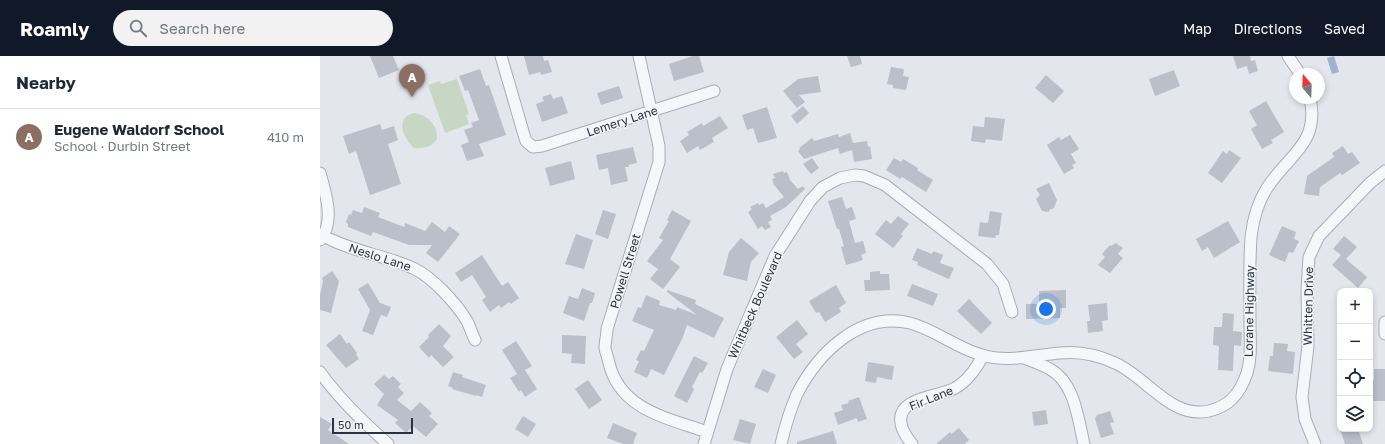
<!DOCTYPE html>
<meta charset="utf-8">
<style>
body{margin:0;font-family:"Golos Text",sans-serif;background:#f2f2f3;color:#1f2937}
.controls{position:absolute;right:12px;bottom:12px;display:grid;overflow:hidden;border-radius:8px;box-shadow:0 2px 6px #0003}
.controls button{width:36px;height:36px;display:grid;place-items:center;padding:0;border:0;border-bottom:1px solid #e0e1e3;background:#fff;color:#1f2937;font:20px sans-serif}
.compass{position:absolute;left:969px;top:12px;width:36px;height:36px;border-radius:50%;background:#fff;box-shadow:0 2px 6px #0003;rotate:341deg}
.scale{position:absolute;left:12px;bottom:10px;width:81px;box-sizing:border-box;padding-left:4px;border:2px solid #2a3345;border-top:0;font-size:11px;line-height:14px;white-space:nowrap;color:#2a3345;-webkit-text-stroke:3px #f3f5f9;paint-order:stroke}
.you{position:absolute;left:726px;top:253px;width:14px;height:14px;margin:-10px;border:3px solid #fff;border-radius:50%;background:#1a73e8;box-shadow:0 0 0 6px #1a73e833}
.badge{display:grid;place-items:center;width:26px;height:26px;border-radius:50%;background:#111827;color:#fff;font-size:13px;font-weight:700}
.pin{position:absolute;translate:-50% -33px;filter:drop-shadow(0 1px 2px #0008)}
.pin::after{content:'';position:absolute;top:21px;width:14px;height:12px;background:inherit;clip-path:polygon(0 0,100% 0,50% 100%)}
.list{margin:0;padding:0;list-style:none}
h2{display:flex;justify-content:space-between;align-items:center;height:52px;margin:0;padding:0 16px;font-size:17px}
h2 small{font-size:13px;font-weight:400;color:#747a83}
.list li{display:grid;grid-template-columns:26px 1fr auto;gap:12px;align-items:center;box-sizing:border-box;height:56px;padding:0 16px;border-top:1px solid #e0e1e3}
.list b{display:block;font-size:15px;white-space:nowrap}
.list p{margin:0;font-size:13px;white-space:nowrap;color:#747a83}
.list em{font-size:13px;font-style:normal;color:#747a83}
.icon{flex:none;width:22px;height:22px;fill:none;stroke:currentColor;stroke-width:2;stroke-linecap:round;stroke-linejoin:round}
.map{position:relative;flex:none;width:1065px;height:388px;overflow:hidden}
header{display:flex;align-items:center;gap:24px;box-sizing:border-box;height:56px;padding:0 20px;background:#111827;color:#fff}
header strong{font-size:19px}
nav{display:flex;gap:22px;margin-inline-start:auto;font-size:14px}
.search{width:280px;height:36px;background:#f2f2f3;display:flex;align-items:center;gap:10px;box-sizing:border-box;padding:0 14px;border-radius:22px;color:#747a83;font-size:15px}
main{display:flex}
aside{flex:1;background:#fff}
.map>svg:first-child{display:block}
</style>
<header>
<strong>Roamly</strong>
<div class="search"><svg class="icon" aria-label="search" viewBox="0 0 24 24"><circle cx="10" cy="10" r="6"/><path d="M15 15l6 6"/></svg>Search here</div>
<nav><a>Map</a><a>Directions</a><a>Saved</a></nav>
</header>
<main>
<aside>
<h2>Nearby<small></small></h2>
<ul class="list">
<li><span class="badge" style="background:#8d6e63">A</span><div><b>Eugene Waldorf School</b><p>School · Durbin Street</p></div><em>410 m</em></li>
</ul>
</aside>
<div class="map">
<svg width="1065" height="388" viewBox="0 0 1065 388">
<rect width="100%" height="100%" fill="#e3e6ec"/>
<path fill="#c8d6c4" d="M137,23L149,58L146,59L149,68L125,77L108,29L120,25L121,28Z
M95,57C108,60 118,69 117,83C112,91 103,93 94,92C83,82 74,60 95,57Z"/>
<path fill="#9eb3cd" d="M1014,0L1019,16L1012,18L1007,2Z"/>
<path fill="#babfca" d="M50,0H73L79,14L59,22Z
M204,0H223L224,5L228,4L232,16L221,19L220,16L209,19Z
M373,0H379L384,16L354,25L349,8Z
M527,0H540L542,8L531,11Z
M913,0H930L931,5L935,4L938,15L929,18L927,10L917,13Z
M571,11L584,13L583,20L589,21L586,34L573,32V29L567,28Z
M160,13L166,30L169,29L186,79L159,88L164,100L147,105L141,89L149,86L144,74L153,71L151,67L159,64L148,34L145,35L139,20Z
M854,14L860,30L835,40L829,23Z
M726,19L744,35L733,47L715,32Z
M498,20L501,36L479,39L485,46L477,52L463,35L478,23Z
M94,23L98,33L91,36L87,26Z
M299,30L303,42L281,49L277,37Z
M231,38L233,43L242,40L248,57L222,66L216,48L224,45L222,41Z
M946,45L964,76L951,84L953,87L942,93L931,73L937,69L929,55Z
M483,50L489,57L477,68L471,60Z
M447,51L457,82L438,87L433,72L427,74L422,59Z
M400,60L408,72L392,82L394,86L380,94L378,90L367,97L360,85L369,79L367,76L382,67L383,70Z
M665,61L685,63L682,85L666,83L665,87L651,85L653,70L664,71Z
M60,68L62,74L74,70L78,84L68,88L81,128L50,139L36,95L29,98L23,80Z
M530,77L533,87L547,85L548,91L550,90L552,103L534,106L532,94L520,98L518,92L484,103L478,95L480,93L479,92L492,82L494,85L518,78L519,81Z
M750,79L759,93L751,98L756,107L752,109L754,112L744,118L727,89L739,81L741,84Z
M1023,90L1028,98L1032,96L1040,107L1022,119L1020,117L1000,131L999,140L984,138L987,120L1014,101L1012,97Z
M313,91L317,107L308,109L309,111H305L308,125L291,129L288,112L279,114L276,99Z
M909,94L921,102L902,127L888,117L903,95L907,98Z
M492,102L499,112L491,118L483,108Z
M574,102L581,106L583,103L598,112L597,114L613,124L606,136L582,121L580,123L566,114Z
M251,105L255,123L230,130L225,112Z
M463,115L464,117L467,116L470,124L478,133L483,130L485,133L466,151L450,160L452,164L448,166L451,171L445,174L442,170L438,173L428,156L432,153L430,151L438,147L439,149L443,147L446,152L464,141L454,129L452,123L455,122L453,118Z
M729,127L737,144L734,152L729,154V156L722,155L716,143L720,139L716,133Z
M522,141L526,153L532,151L536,163L529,165L535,187L543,185L546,197L541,199L543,204L526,209L521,191L524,190L519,173H517L508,145Z
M44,151L60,157L58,161L84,171L85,167L105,175L112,166L125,176L129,170L140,178L118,206L106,197L112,189H89L53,176L51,180L28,171V168L26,166L29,158L31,159L33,154L42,157Z
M283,154L296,158L288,183L275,178Z
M352,154L371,165L350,203L360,211L343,233L330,223L338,213L327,205L343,184L339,182L349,165L347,164Z
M670,155L682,157L679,179H676L675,182L658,180L660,166L668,167Z
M578,160L589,168L581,178L583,180L573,192L555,178L566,164L571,168Z
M908,165L920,186L894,202L888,191L882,195L876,183Z
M962,170L976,176L974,183L979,185L973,197L969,196L965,206L949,199Z
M256,178L273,184L264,213L245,208Z
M1024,180L1037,191L1026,203L1047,221L1038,232L1012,209L1021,199L1013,193Z
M421,182L439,197L431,206L427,225L403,219L409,196Z
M796,187L803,192L798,198L803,202L790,217L778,209L785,201L782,198L790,189L791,190Z
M597,192L612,198L613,195L623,199L620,207L634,212L629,223L597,209L598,206L592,204Z
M162,199L182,230L188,226L199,242L191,248L189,246L181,252L179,249L170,256L162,244L166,241L152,219L141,226L135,217Z
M12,215L19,225L11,257L0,254V239L3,225L2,222Z
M560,215V218H569L570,234L545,235L544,224H550V216Z
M48,227L60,247L71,251L67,261L61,259L53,279L42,275L50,254L38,233Z
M592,228L618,238L613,250L587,240Z
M516,229L526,247L519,252L521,256L505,266L499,256L496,257L489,245Z
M262,232L275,237L272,247H270L264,265L243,257L249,240L258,243Z
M347,234L376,244L375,248L404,262L394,282L367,269L363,281L344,319L331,313L327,322L314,316L319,305L316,304L321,294L324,295L334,274L312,265L318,251L321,252L326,239L340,245L339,249L356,254L357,251L377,259L347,236Z
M746,234V252H740V262L706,263V248H719V235Z
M649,243L672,267L661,278L637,255Z
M787,247L788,264L782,265L783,275L768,277L767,265H770L768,249Z
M903,257L914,258L913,275L922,276L921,290L914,289L913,315L898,314L899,290L893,289L894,271H902Z
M477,264L488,278L476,288L483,296L474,303L456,281Z
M119,268L131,280L123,290L134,301L123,311L111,299L109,302L99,291L109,281L108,279Z
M20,278L27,288L29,286L37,297L36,298L39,303L26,312L6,289Z
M242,279L266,280L265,308L251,307L252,298L242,297Z
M196,285L212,310L205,314L217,333L205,341L201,334L199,336L190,322L197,318L182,294Z
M954,287L968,288L967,295L975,296L973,318L948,315L950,300H953Z
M374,300L388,307L382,317L380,316L372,331L374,333L367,347L354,340Z
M548,306L574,310L572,324L557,321L556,327L545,325Z
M443,313L456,319L448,337L434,331Z
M1054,313H1065V345H1050V324H1054Z
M133,316L143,319L142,321L166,329L162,341L156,339V340L132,333L133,332L128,330Z
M64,319L69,323L73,320L81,328L78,331L84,337L77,344L91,355L100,346L112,357L109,360L118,368L106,381L93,370L86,377L75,367L78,364L57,349L64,338L54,328Z
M268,324L282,344L269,353L255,333Z
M539,341L547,363L538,366L537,362L518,369L514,357L523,354L521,349L529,347L528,345Z
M726,354L728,368L714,370L712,356Z
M790,355L794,366L790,367L794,378L781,382L775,363L777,359Z
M203,360L216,368L208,381L195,373Z
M0,361L12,368L8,374L29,388H0Z
M420,363L436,368L430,388L413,384Z
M293,367L317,377L313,388H303L287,382Z
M639,372L649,384L645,388H616L630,376L631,378Z
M1020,373H1038L1043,388H1025Z
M513,375L517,388H477V386Z"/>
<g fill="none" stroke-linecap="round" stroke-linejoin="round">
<g stroke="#a8adb7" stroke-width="13">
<path id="minor" d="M181,0L204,79L206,85L213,91L222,90L394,35
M319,0L339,90V106L287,273C287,279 285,286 285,292C286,297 288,302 289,307C300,354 348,362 387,376
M968,0L980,18
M0,117C6,137 15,167 0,184
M4,180C32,196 66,199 95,213C113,222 136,247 147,265C150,271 152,278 155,284
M1065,266V278
M704,302C713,305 722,309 730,313C755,327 758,363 764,388
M0,316C19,343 43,366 68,388
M384,388L407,313L455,200L490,145L503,131L520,122L535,119L544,120L565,129L667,208L683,228L692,256
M461,388C465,371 470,354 477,338C498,297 540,255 590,267C616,274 636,292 662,299C688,307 714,299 740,297C758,295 778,299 795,307C827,321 850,363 889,355C897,353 906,349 912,343C919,336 924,326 927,317C932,301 930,284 930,269C930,240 929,210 931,181C933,164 938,146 947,132C968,99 1000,88 990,42
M592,388C587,382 582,375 581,367C576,341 620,341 635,332C648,325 656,312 663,300
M995,388L985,363L982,341L988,290L987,235L989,201L999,180L1050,127L1065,115"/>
</g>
<use href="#minor" stroke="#f6f7fa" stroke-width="11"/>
</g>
<g text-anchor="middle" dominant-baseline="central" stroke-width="3" stroke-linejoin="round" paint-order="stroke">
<g font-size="12" fill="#2a3345" stroke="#f3f5f9">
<text transform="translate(302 65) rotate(-18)">Lemery Lane</text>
<text transform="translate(60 201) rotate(18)">Neslo Lane</text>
<text transform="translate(305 215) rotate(-73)">Powell Street</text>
<text transform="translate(435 249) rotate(-66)">Whitbeck Boulevard</text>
<text transform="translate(988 250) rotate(-89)">Whitten Drive</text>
<text transform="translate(929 255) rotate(-89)">Lorane Highway</text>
<text transform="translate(611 342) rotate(-22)">Fir Lane</text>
</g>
</g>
</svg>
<div class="controls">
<button>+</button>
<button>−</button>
<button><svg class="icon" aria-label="locate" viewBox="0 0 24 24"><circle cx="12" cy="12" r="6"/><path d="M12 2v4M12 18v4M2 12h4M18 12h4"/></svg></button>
<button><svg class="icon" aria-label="layers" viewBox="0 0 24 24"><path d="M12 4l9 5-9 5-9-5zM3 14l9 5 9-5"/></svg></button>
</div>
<svg class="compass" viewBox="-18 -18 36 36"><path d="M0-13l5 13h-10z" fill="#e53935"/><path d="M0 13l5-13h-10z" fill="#747a83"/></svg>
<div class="scale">50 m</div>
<div class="you"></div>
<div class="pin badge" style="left:92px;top:41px;background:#8d6e63">A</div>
</div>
</main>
